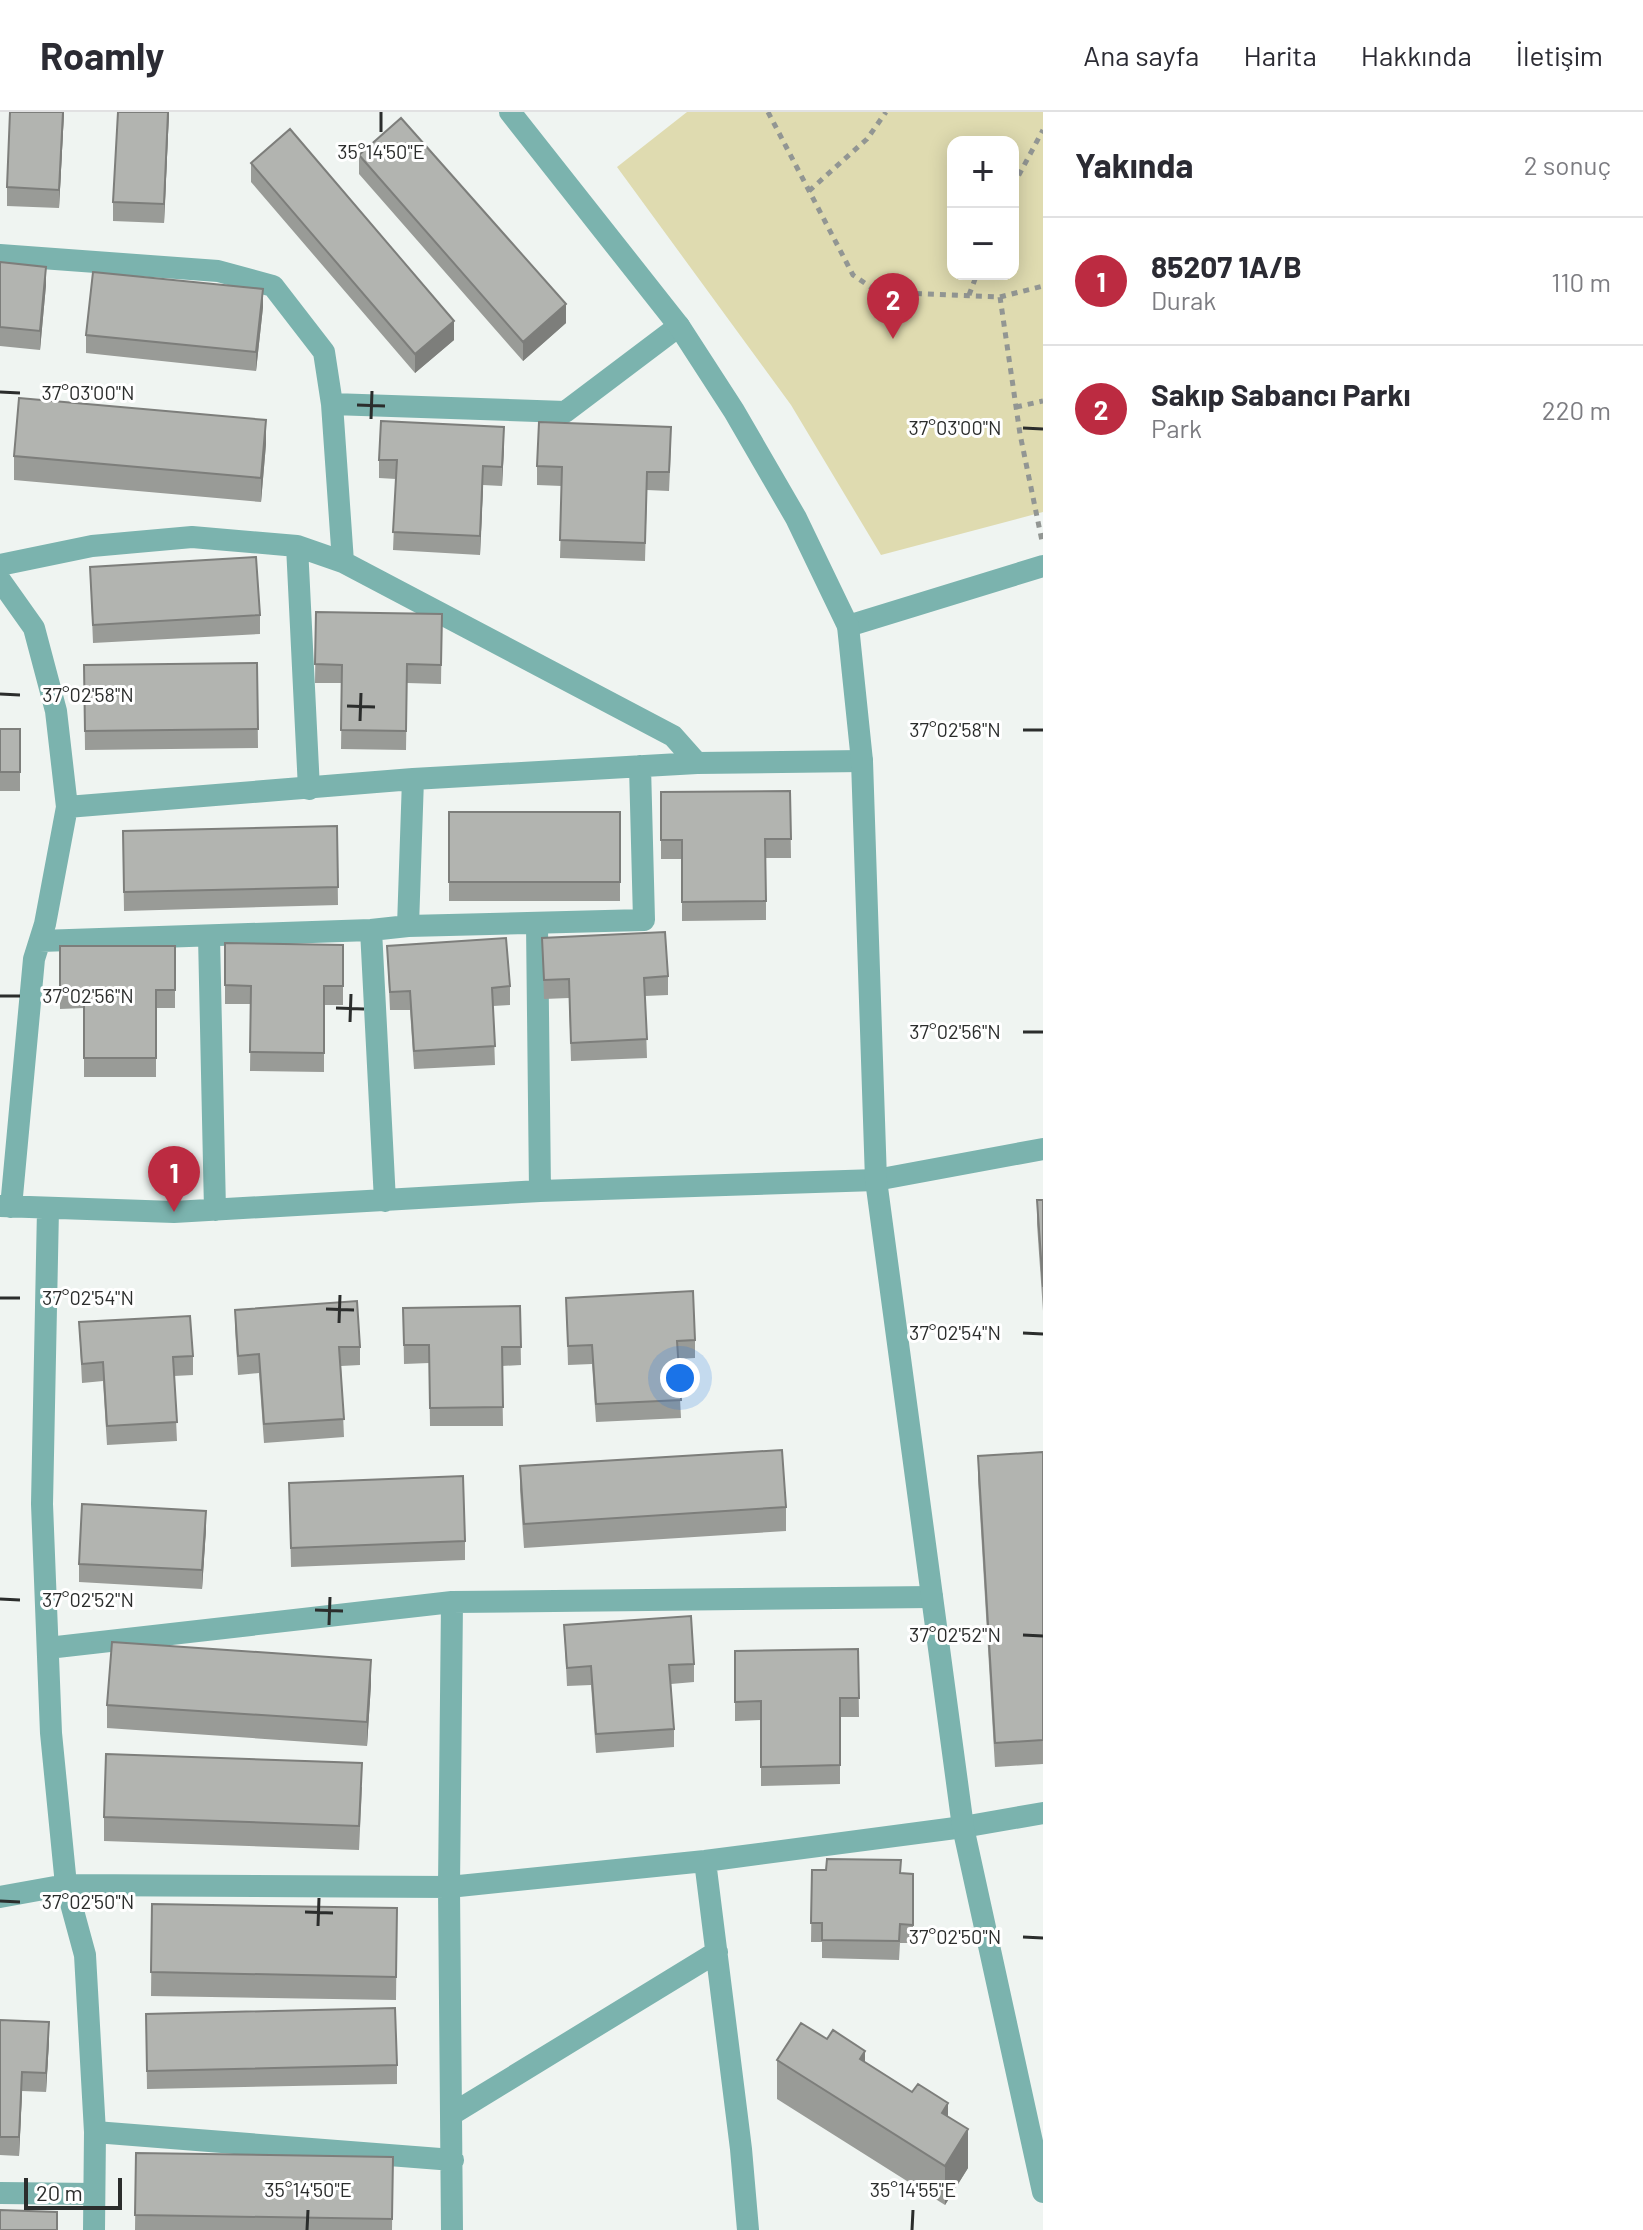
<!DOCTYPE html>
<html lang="tr">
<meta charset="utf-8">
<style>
body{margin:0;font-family:Barlow,sans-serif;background:#f7f7f7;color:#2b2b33}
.controls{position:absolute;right:24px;top:24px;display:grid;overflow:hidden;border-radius:16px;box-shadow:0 4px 20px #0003}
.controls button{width:72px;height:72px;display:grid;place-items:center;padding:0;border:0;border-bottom:2px solid #e1e1e2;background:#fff;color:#2b2b33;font:40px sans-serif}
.scale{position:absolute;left:24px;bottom:20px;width:98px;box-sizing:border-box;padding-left:8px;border:4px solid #2b2d2c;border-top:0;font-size:22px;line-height:28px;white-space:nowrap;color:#2b2d2c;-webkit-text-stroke:6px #fff;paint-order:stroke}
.you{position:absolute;left:680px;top:1266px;width:28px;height:28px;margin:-20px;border:6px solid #fff;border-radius:50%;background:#1a73e8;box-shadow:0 0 0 12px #1a73e833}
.badge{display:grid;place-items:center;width:52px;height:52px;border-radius:50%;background:#bc2b41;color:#fff;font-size:26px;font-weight:700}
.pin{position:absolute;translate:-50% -66px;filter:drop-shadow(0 2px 4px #0008)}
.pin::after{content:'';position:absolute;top:42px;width:28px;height:24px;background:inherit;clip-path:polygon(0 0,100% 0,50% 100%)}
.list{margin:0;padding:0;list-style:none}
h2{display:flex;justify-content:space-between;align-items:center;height:104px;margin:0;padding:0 32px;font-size:34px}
h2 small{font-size:26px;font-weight:400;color:#7c7c81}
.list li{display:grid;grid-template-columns:52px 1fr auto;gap:24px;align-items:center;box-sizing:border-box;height:128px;padding:0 32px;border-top:2px solid #e1e1e2}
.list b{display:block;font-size:30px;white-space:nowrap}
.list p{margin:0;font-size:26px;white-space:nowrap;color:#7c7c81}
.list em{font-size:26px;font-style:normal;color:#7c7c81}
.map{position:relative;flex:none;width:1043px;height:2118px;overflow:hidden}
header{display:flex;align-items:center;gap:48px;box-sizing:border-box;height:112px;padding:0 40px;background:#fff;border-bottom:2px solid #e1e1e2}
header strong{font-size:38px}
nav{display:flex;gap:44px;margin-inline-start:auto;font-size:28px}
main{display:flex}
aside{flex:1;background:#fff}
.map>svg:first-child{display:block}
</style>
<header>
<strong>Roamly</strong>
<nav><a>Ana sayfa</a><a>Harita</a><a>Hakkında</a><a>İletişim</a></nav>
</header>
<main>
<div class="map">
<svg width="1043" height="2118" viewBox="0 0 1043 2118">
<rect width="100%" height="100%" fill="#eff4f1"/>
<path fill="#dfdbb0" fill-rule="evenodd" d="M687,0H1043V400L881,443L791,293L617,55ZM953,30H1013V162H953Z"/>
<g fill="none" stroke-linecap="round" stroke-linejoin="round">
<path stroke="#929693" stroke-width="5" stroke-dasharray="6 6" stroke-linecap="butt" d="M768,0L853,163L878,180L1000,185L1020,322L1042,429
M1013,74L1043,18
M809,79L867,27L886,0
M969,183L977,162
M1000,185L1043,174
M1016,295L1043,289"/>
<path stroke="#7bb3ae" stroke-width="22" d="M0,143L218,159L273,174L324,240L332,292L343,450
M332,292L565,300L679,214
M297,434L309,677
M0,453L92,434L192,425L297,434L343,450L673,624L697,651
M0,468L34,516L56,599L67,695L45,812L34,847L11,1095
M848,514L1043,454
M67,695L413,667L697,651L862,649
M537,812L540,1079
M408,814L413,667
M371,818L385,1089
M209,824L215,1098
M40,829L371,818L408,814L644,808L640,654
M0,1094L174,1100L540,1079L876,1068L1043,1037
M48,1097L42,1392L51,1621L66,1773L85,1843L95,2020L94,2118
M452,1490L449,1775L452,2118
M48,1536L452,1490L932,1485
M705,1749L741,2037L748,2118
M0,1785L66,1773L449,1775L705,1749L963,1715L1043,1701
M452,2002L717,1840
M95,2020L453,2048
M0,2081L94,2082"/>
<path stroke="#7bb3ae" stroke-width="22" d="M510,0L679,214L734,299L796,406L848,514L862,649L876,1068L963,1715L1043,2080"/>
</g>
<path fill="#999b97" d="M64,0L59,96L7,94V75Z
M169,0L164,111L113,109V90Z
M359,43L566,211L523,249L359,62Z
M251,51L454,228L415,261L251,70Z
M0,150L46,173L40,238L0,234Z
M263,195L256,259L86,241V223Z
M266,332L261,390L14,368V344Z
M504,334L502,374L483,373L480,443L393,438L396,367L379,366V348Z
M671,334L669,379L647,378L645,449L560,446L562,374L537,373V354Z
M90,455L260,503V522L93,531Z
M316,500L442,502L441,572L407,571L406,638L341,637L342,571H315Z
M257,551L258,636L85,638L84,553Z
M0,617H20V679H0Z
M790,679L791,746H766V808L682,809V747H661V680Z
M449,700H620V789H449Z
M337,714L338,793L124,799L123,738Z
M542,826L668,864V883L645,884L647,946L571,949L569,886L544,887Z
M225,831L343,833V893H324V960L250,959L251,892H225Z
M60,834H175V896H156V965H84V896L60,897Z
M387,834L510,874V893L493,894L495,953L414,957L410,898H390Z
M1037,1088H1043V1199L1037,1112Z
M566,1186L695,1228V1246L678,1247L681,1306L596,1310L592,1252L568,1253Z
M520,1194L521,1253L502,1254L503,1314H430L429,1251L404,1252L403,1196Z
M235,1198L360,1235V1253L341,1254L344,1325L264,1331L259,1261L238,1263L235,1216Z
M79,1210L193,1244V1263L174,1264L177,1329L107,1333L103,1269L82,1271Z
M1043,1340V1652L995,1655L978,1368V1344Z
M520,1354L786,1395V1419L524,1436L520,1378Z
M289,1371L465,1429V1448L291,1455Z
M206,1417L202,1477L79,1470V1452Z
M564,1513L694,1552V1570L671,1572L674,1617V1635L596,1641L591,1573L567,1574Z
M858,1537L859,1605H840V1672L761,1674V1608L735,1609V1539Z
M371,1572L367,1634L107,1616V1593Z
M362,1675L359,1738L104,1729V1705Z
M812,1758L913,1762V1831H900L899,1848L822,1846V1830H811Z
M152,1792L397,1796L396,1888L151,1884Z
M146,1902L397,1953V1972L147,1977Z
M0,1908L49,1929L46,1980L22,1979L19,2044L0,2043Z
M777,1948L865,1951L948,2005L968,2056L945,2093L777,1987Z
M136,2041L393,2045L392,2118H135Z"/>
<path fill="#7d7e7b" d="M63,0H64L59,96V78Z
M168,0H169L164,111V92Z
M46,155V173L40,238V219Z
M263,177V195L256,259V240Z
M566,192V211L523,249V230Z
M454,209V228L415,261V242Z
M266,308V332L261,390V366Z
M504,315V334L502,374V355Z
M483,354V373L480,443V424Z
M206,1399V1417L202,1477V1458Z
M371,1548V1572L367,1634V1610Z
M49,1910V1929L46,1980V1961Z
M865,1939V1978L860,1947Z
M22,1960V1979L19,2044V2025Z
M948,1991V2030L942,2001Z
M968,2017V2056L945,2093V2054Z"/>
<path fill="#b2b4b0" stroke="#7d7e7b" stroke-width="2" d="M10,0H63L59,78L7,75Z
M118,0H168L164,92L113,90Z
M401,6L566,192L523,230L359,43Z
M290,17L454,209L415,242L251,51Z
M0,150L46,155L40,219L0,215Z
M93,160L263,177L256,240L86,223Z
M19,286L266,308L261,366L14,344Z
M381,309L504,315L502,355L483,354L480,424L393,420L397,348H379Z
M539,310L671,315L669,360H647L645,431L560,428L562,355L537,354Z
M256,445L260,503L93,513L90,455Z
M316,500L442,502L441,553L407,552L406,619L341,618L342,553L315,552Z
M257,551L258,617L85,619L84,553Z
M0,617H20V660H0Z
M790,679L791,727H765L766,789L682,790V728H661V680Z
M449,700H620V770H449Z
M337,714L338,775L124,780L123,719Z
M665,820L668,864L644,866L647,927L571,931L569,867L544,868L542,826Z
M506,826L510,874L492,876L495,934L414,939L410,879L390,880L387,834Z
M225,831L343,833V874H324V941L250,940L251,874L225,873Z
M60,834H175V878H156V946H84V878H60Z
M1037,1088H1043V1175Z
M693,1179L695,1228L677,1229L681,1288L596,1292L592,1233L568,1234L566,1186Z
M357,1189L360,1235H339L344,1307L264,1312L259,1242L238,1244L235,1198Z
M520,1194L521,1235H502L503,1295L430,1296L429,1233H404L403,1196Z
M190,1204L193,1244L173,1245L177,1310L107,1314L103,1250L82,1252L79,1210Z
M782,1338L786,1395L524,1412L520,1354Z
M1043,1340V1628L995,1631L978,1344Z
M463,1364L465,1429L291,1436L289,1371Z
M82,1392L206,1399L202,1458L79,1452Z
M691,1504L694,1552L669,1553L674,1617L596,1622L591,1554L567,1556L564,1513Z
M112,1530L371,1548L367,1610L107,1593Z
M858,1537L859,1586H840V1653L761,1655V1589L735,1590V1539Z
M106,1642L362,1651L359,1714L104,1705Z
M827,1747L901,1748L900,1761L913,1762V1813L900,1812L899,1829L822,1828V1811H811L812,1758H826Z
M152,1792L397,1796L396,1865L151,1860Z
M395,1896L397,1953L147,1959L146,1902Z
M0,1908L49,1910L46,1961L22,1960L19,2025H0Z
M801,1911L827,1927L833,1918L865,1939L860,1947L912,1980L918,1972L948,1991L942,2001L968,2017L945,2054L777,1948Z
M136,2041L393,2045L392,2107L135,2103Z
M0,2098L57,2100V2118H0Z"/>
<path fill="none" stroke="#2b2d2c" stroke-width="3" d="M381,20V0M0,280L20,281M357,293L385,294M371,307L372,279M1023,316L1043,317M0,582L20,583M347,594L375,595M360,609L361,581M1023,618H1043M0,884H20M336,896L364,897M350,910L351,882M1023,920H1043M0,1186H20M326,1197L354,1198M339,1211L340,1183M1023,1221L1043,1222M0,1487L20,1488M315,1498L343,1499M329,1513L330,1485M1023,1523L1043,1524M0,1789L20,1790M305,1800L333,1801M318,1814L319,1786M1023,1825L1043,1826M307,2118L308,2098M912,2118L913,2098"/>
<g font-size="20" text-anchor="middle" fill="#2b2d2c" stroke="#fff" stroke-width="6" stroke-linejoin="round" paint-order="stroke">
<text x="381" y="47">35°14'50"E</text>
<text x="88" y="288">37°03'00"N</text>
<text x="955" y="323">37°03'00"N</text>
<text x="88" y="590">37°02'58"N</text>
<text x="955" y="625">37°02'58"N</text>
<text x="88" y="891">37°02'56"N</text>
<text x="955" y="927">37°02'56"N</text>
<text x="88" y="1193">37°02'54"N</text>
<text x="955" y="1228">37°02'54"N</text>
<text x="88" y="1495">37°02'52"N</text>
<text x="955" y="1530">37°02'52"N</text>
<text x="88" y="1797">37°02'50"N</text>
<text x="955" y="1832">37°02'50"N</text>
<text x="308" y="2085">35°14'50"E</text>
<text x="913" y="2085">35°14'55"E</text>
</g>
</svg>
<div class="controls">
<button>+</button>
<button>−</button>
</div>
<div class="scale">20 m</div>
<div class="you"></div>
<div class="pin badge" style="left:174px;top:1100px">1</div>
<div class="pin badge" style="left:893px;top:227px">2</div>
</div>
<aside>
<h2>Yakında<small>2 sonuç</small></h2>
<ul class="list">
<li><span class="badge">1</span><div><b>85207 1A/B</b><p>Durak</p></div><em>110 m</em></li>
<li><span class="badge">2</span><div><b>Sakıp Sabancı Parkı</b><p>Park</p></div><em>220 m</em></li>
</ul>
</aside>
</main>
